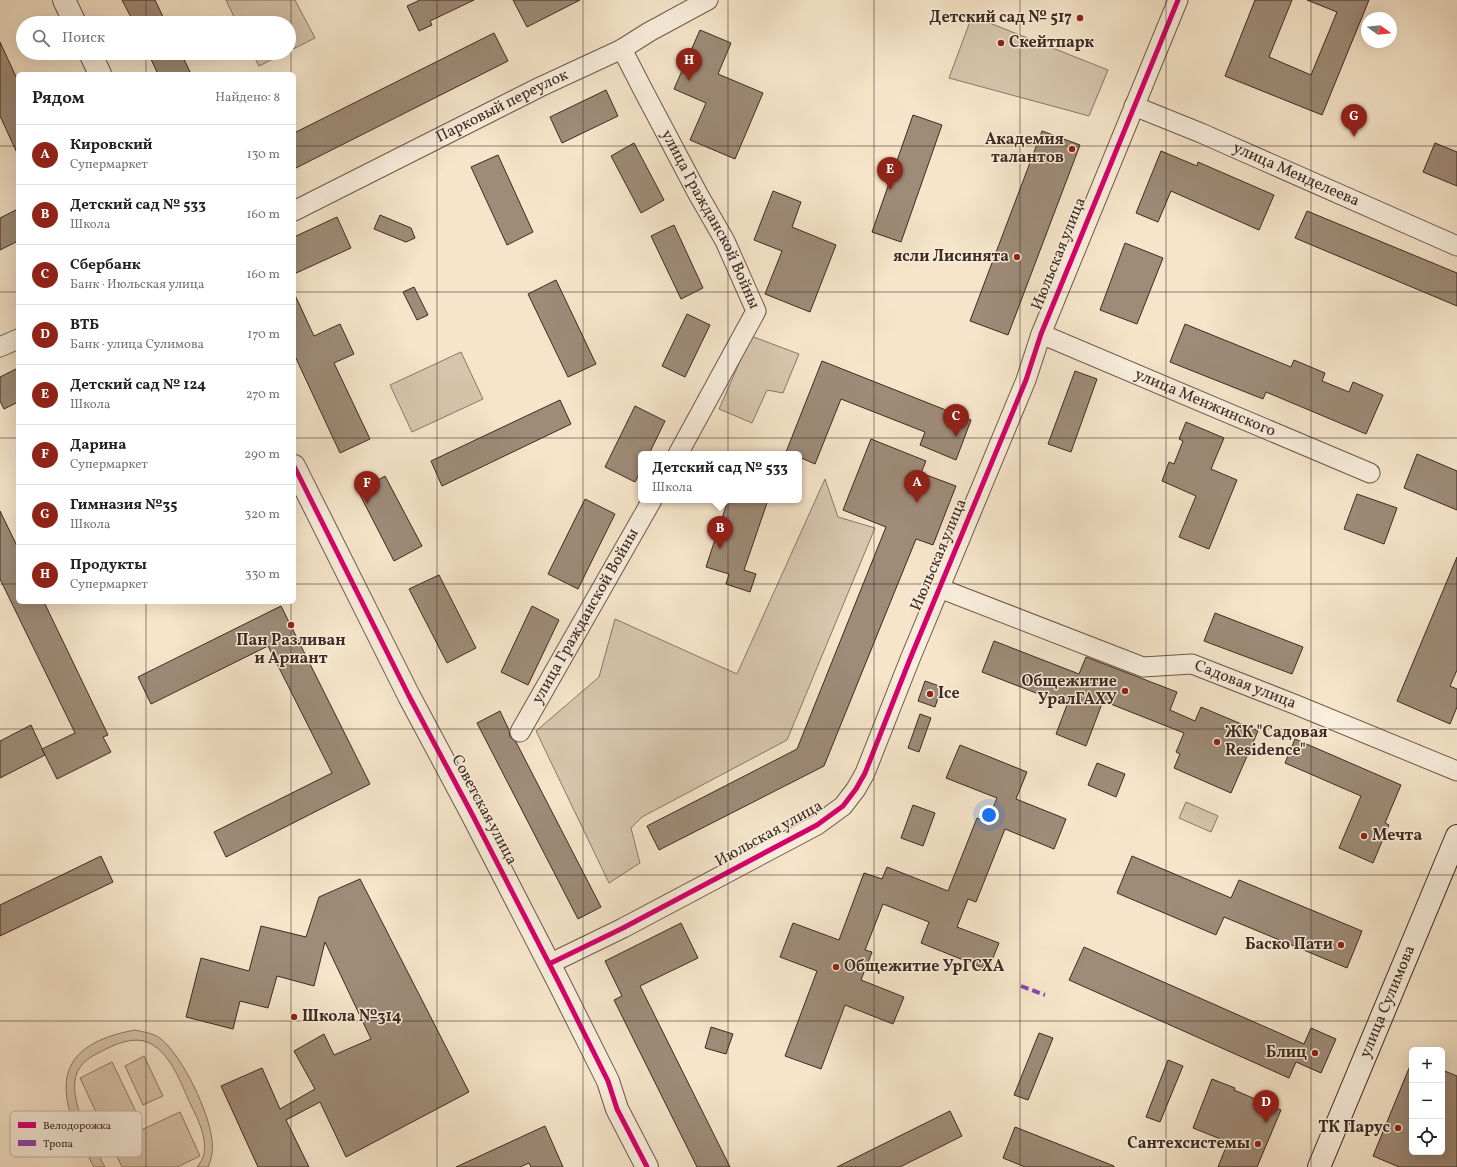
<!DOCTYPE html>
<html lang="ru">
<meta charset="utf-8">
<style>
body{margin:0;font-family:Vollkorn,serif;background:#f6f6f6;color:#222}
.controls{position:absolute;right:12px;bottom:12px;display:grid;overflow:hidden;border-radius:6px;box-shadow:0 4px 16px #0002}
.controls button{width:36px;height:36px;display:grid;place-items:center;padding:0;border:0;border-bottom:1px solid #e0e0e0;background:#fff;color:#222;font:20px sans-serif}
.compass{position:absolute;left:1361px;top:12px;width:36px;height:36px;border-radius:50%;background:#fff;box-shadow:0 4px 16px #0002;rotate:105deg}
.you{position:absolute;left:989px;top:815px;width:14px;height:14px;margin:-10px;border:3px solid #fff;border-radius:50%;background:#1a73e8;box-shadow:0 0 0 6px #1a73e833}
.badge{display:grid;place-items:center;width:26px;height:26px;border-radius:50%;background:#8f2418;color:#fff;font-size:13px;font-weight:700}
.pin{position:absolute;translate:-50% -33px;filter:drop-shadow(0 1px 2px #0008)}
.pin::after{content:'';position:absolute;top:21px;width:14px;height:12px;background:inherit;clip-path:polygon(0 0,100% 0,50% 100%)}
.popup{position:absolute;left:638px;top:451px;width:164px;height:52px;box-sizing:border-box;display:grid;place-content:center;border-radius:6px;background:#fff;filter:drop-shadow(0 1px 3px #0005);font-size:13px;white-space:nowrap;color:#767676}
.popup b{font-size:15px;color:#222}
.popup::after{content:'';position:absolute;left:50%;top:100%;margin-left:-8px;border:8px solid transparent;border-top-color:#fff}
.list{margin:0;padding:0;list-style:none}
h2{display:flex;justify-content:space-between;align-items:center;height:52px;margin:0;padding:0 16px;font-size:17px}
h2 small{font-size:13px;font-weight:400;color:#767676}
.list li{display:grid;grid-template-columns:26px 1fr auto;gap:12px;align-items:center;box-sizing:border-box;height:60px;padding:0 16px;border-top:1px solid #e0e0e0}
.list b{display:block;font-size:15px;white-space:nowrap}
.list p{margin:0;font-size:13px;white-space:nowrap;color:#767676}
.list em{font-size:13px;font-style:normal;color:#767676}
.icon{flex:none;width:22px;height:22px;fill:none;stroke:currentColor;stroke-width:2;stroke-linecap:round;stroke-linejoin:round}
.map{position:relative;flex:none;width:1457px;height:1167px;overflow:hidden}
.search{position:absolute;background:#fff;box-shadow:0 4px 16px #0002;left:16px;top:16px;width:280px;height:44px;display:flex;align-items:center;gap:10px;box-sizing:border-box;padding:0 14px;border-radius:22px;color:#767676;font-size:15px}
.panel{position:absolute;background:#fff;box-shadow:0 4px 16px #0002;left:16px;top:72px;width:280px;height:532px;border-radius:6px}
.map>svg:first-child{display:block}
</style>
<div class="map">
<svg width="1457" height="1167" viewBox="0 0 1457 1167">
<rect width="100%" height="100%" fill="#f6e5ca"/>
<filter id="stains"><feTurbulence type="fractalNoise" baseFrequency=".005" numOctaves="4"/><feColorMatrix values="0 0 0 0 .2 0 0 0 0 .09 0 0 0 0 .02 0 0 0 .5 -.17"/></filter>
<radialGradient id="worn" r=".72"><stop offset=".6" stop-color="#630" stop-opacity="0"/><stop offset="1" stop-color="#630" stop-opacity=".3"/></radialGradient>
<path fill="#d7c5ad" stroke="#8a7866" d="M226,0H295L315,38L289,51V23H237Z
M972,16L1108,70L1089,116L949,78Z
M252,53H285L259,66Z
M751,336L799,354L783,393L767,390L752,423L719,409Z
M461,352L483,399L412,432L390,385Z
M825,479L838,517L875,528L787,740L642,817L631,828L640,863L609,883L536,731L599,677L615,619L737,674Z
M1186,802L1218,816L1211,832L1179,818Z
M135,1030C143,1032 154,1033 161,1039C183,1057 209,1112 212,1140C213,1149 212,1159 208,1167H197C200,1163 203,1159 204,1154C207,1134 196,1116 188,1099C180,1080 168,1050 147,1042C134,1037 118,1043 106,1049C98,1053 87,1058 81,1066C61,1090 93,1144 105,1167H94C59,1102 42,1047 135,1030Z
M144,1056L163,1096L143,1105L125,1066Z
M112,1062L139,1118L106,1133L80,1078Z
M180,1112L200,1156L177,1167H122L111,1144Z"/>
<path fill="#9e8b78" stroke="#3e2a20" d="M122,0H155L166,23H134Z
M420,0H474L430,21L432,25L419,31L407,6Z
M513,0H580L527,27Z
M1255,0H1292L1269,57L1311,75L1337,12L1307,0H1369L1322,115L1225,76Z
M700,30L731,43L718,74L763,93L735,159L690,140L706,103L674,89Z
M494,33L508,61L294,169V133Z
M0,42L18,81V155L0,116Z
M148,53H181L191,74H158Z
M606,90L618,116L562,143L550,117Z
M913,115L942,125L901,242L872,232Z
M1042,131L1080,145L1008,335L970,321Z
M634,143L664,200L641,213L611,156Z
M1435,143L1457,152V186L1423,172Z
M1161,151L1197,166L1198,162L1274,195L1259,230L1171,191L1158,222L1136,213Z
M498,155L533,232L507,245L471,167Z
M773,191L801,202L792,227L836,245L810,312L765,294L782,251L754,240Z
M18,209V241L0,250V218Z
M1307,211L1457,273V306L1295,238Z
M380,215L411,228L415,238L406,242L374,229Z
M337,217L351,248L294,274V237Z
M674,225L703,288L681,299L651,236Z
M1125,243L1163,258L1137,324L1100,310Z
M556,280L596,364L568,377L528,294Z
M414,287L428,315L417,320L403,292Z
M294,293L314,336L340,324L354,354L334,363L370,439L340,453L294,354Z
M687,314L710,325L685,377L662,366Z
M1185,324L1291,367L1294,360L1325,373L1322,381L1349,392L1353,382L1383,395L1366,434L1266,392L1263,399L1170,362Z
M822,361L971,420L956,460L920,445L925,432L841,399L815,464L799,457V454H791L786,452Z
M18,368V402L4,409L0,401V377Z
M1075,371L1097,379L1071,452L1048,444Z
M560,400L571,424L442,486L431,461Z
M635,406L665,421L649,454H641V470L635,482L605,467Z
M1186,422L1224,438L1211,469L1237,480L1209,549L1179,537L1196,496L1162,481L1169,462L1174,464L1183,441L1179,439Z
M871,439L926,461L921,473L956,486L933,545L916,539L824,766L659,850L647,826L797,749L886,527L843,510Z
M1417,454L1457,471V510L1404,488Z
M385,476L422,546L394,561L358,491Z
M1357,494L1397,508L1384,544L1344,529Z
M585,499L615,514L578,589L548,574Z
M728,500H768L744,570L756,574L750,592L726,584L729,574L706,567Z
M0,511L18,548V602H44L108,735L103,737L111,752L57,779L42,749L75,733L0,579Z
M1457,557V670L1450,686L1457,689V707L1450,724L1397,701Z
M439,575L476,648L447,663L409,589Z
M281,606L370,784L226,857L214,832L332,773L268,646L151,704L138,677Z
M532,606L559,620L528,685L501,672Z
M1215,613L1303,647L1292,674L1204,641Z
M994,641L1079,674L1086,657L1177,692L1170,710L1195,721L1201,707L1258,731L1231,793L1174,768L1180,754L1176,752L1184,733L1103,701L1086,746L1056,734L1067,705L982,672Z
M925,681L942,687L935,707L918,701Z
M500,711L509,730L510,737L516,742L601,907L578,919L477,723Z
M920,714L931,718L919,752L908,748Z
M31,725L45,755L0,778V741Z
M1295,739L1401,785L1385,823L1389,825L1373,863L1339,848L1361,796L1285,763Z
M960,745L1027,772L1016,799L1066,819L1054,849L1005,829L976,902L968,899L957,927L999,943L988,970L921,943L929,922L883,904L865,950L872,952L861,980L904,997L893,1024L845,1005L821,1069L785,1056L817,971L780,957L793,923L839,940L864,873L882,879L887,867L948,891L977,818L987,822L997,798L946,778Z
M1097,763L1125,774L1116,797L1088,785Z
M913,805L935,813L923,846L901,838Z
M101,856L113,882L0,936V905Z
M1132,856L1231,898L1239,880L1362,931L1347,968L1224,917L1216,935L1117,893Z
M360,879L469,1092L346,1157L320,1102L286,1120L309,1167H258L221,1086L262,1068L280,1109L315,1089L294,1051L324,1034L334,1055L371,1039L325,942L314,986L277,976L268,1008L240,1001L233,1029L186,1017L201,958L249,971L261,926L306,937L319,897Z
M681,923L698,958L640,986L730,1167H697L614,1000L622,996L605,961Z
M1084,947L1304,1044L1311,1028L1336,1039L1321,1073L1296,1062L1289,1078L1069,980Z
M711,1027L733,1034L726,1054L705,1048Z
M1039,1033L1053,1038L1028,1100L1014,1095Z
M1168,1060L1183,1066L1160,1122L1146,1117Z
M1412,1061V1152H1442V1070L1457,1076V1167H1399L1373,1156Z
M1212,1079L1235,1088L1234,1090L1281,1110L1257,1167H1218L1228,1142L1193,1128Z
M950,1111L962,1136L900,1167H837Z
M545,1126L563,1167H531L529,1163L520,1167H456Z
M1015,1127L1114,1166V1167H1025L1003,1158Z"/>
<g fill="none" stroke-linecap="round" stroke-linejoin="round">
<g stroke="#6c594a" stroke-width="21">
<g id="minor">
<path id="s1" d="M622,49L642,88L698,194L725,241L756,311L678,454"/>
<path id="s2" d="M1134,106L1201,133L1457,246"/>
<path id="s3" d="M294,211L540,87L622,49L649,32L708,0"/>
<path id="s4" d="M1041,334L1370,473"/>
<path d="M0,347L18,339"/>
<path id="s5" d="M939,588L1143,667L1192,664L1294,704L1457,771"/>
<path id="s6" d="M520,732L652,500"/>
<path d="M549,964L623,928L817,825L843,806L856,789L865,773L910,659L1026,380L1041,334L1178,0"/>
</g>
</g>
<g stroke="#6c594a" stroke-width="24">
<path id="tertiary" d="M64,0L75,23
M90,53L100,74
M294,466L409,696L472,814L558,981L608,1081L617,1109L647,1167"/>
</g>
<g stroke="#3e2a20" stroke-width="24">
<g id="secondary">
<path id="s7" d="M1319,1167L1457,836"/>
</g>
</g>
<use href="#minor" stroke="#f9eedd" stroke-width="19"/>
<use href="#tertiary" stroke="#f9eedd" stroke-width="22"/>
<use href="#secondary" stroke="#f9eedd" stroke-width="22"/>
<path stroke="#8e44ad" stroke-width="4" stroke-dasharray="8 4" stroke-linecap="butt" d="M1021,986L1045,995"/>
<g stroke="#f9eedd" stroke-width="8">
<path id="cycleway" d="M294,466L409,696L472,814L558,981L608,1081L617,1109L647,1167
M549,964L623,928L817,825L843,806L856,789L865,773L910,659L1026,380L1041,334L1178,0"/>
</g>
<use href="#cycleway" stroke="#d6006c" stroke-width="5"/>
</g>
<path fill="none" stroke="#3e2a20" stroke-width="1" stroke-opacity="0.55" d="M146,0V23M291,0V74M437,0V1167M583,0V1167M728,0V1167M874,0V1167M1020,0V1167M1166,0V1167M1311,0V1167M146,53V74M0,146H18M294,146H1457M0,292H18M294,292H1457M0,438H18M294,438H1457M0,584H18M294,584H1457M146,602V1167M291,602V1167M0,729H1457M0,875H1457M0,1021H1457"/>
<g fill="#8f2418" stroke="#f9eedd" stroke-width="1.5">
<circle cx="1080" cy="18" r="4"/>
<circle cx="1001" cy="43" r="4"/>
<circle cx="1072" cy="149" r="4"/>
<circle cx="1017" cy="257" r="4"/>
<circle cx="291" cy="625" r="4"/>
<circle cx="1125" cy="691" r="4"/>
<circle cx="930" cy="694" r="4"/>
<circle cx="1217" cy="742" r="4"/>
<circle cx="1364" cy="836" r="4"/>
<circle cx="1341" cy="945" r="4"/>
<circle cx="836" cy="967" r="4"/>
<circle cx="294" cy="1017" r="4"/>
<circle cx="1315" cy="1053" r="4"/>
<circle cx="1398" cy="1128" r="4"/>
<circle cx="1258" cy="1144" r="4"/>
</g>
<g text-anchor="middle" dominant-baseline="central" stroke-width="3" stroke-linejoin="round" paint-order="stroke">
<g font-size="16" font-weight="bold" fill="#3e2a20" stroke="#f9eedd" text-anchor="end">
<text x="1072" y="18">Детский сад № 517</text>
<text x="1009" y="43" text-anchor="start">Скейтпарк</text>
<text x="1064" y="140">Академия<tspan x="1064" dy="18">талантов</tspan></text>
<text x="1009" y="257">ясли Лисинята</text>
<text x="291" y="641" text-anchor="middle">Пан Разливан<tspan x="291" dy="18">и Ариант</tspan></text>
<text x="1117" y="682">Общежитие<tspan x="1117" dy="18">УралГАХУ</tspan></text>
<text x="938" y="694" text-anchor="start">Ice</text>
<text x="1225" y="733" text-anchor="start">ЖК "Садовая<tspan x="1225" dy="18">Residence"</tspan></text>
<text x="1372" y="836" text-anchor="start">Мечта</text>
<text x="1333" y="945">Баско Пати</text>
<text x="844" y="967" text-anchor="start">Общежитие УрГСХА</text>
<text x="302" y="1017" text-anchor="start">Школа №314</text>
<text x="1307" y="1053">Блиц</text>
<text x="1390" y="1128">ТК Парус</text>
<text x="1250" y="1144">Сантехсистемы</text>
</g>
<g font-size="16" fill="#3e2a20" stroke="#f9eedd">
<text stroke="none"><textPath href="#s3" startOffset="233">Парковый переулок</textPath></text>
<text stroke="none"><textPath href="#s2" startOffset="176">улица Менделеева</textPath></text>
<text stroke="none"><textPath href="#s1" startOffset="192">улица Гражданской Войны</textPath></text>
<text transform="translate(1059 254) rotate(-68)">Июльская улица</text>
<text stroke="none"><textPath href="#s4" startOffset="178">улица Менжинского</textPath></text>
<text transform="translate(939 555) rotate(-67)">Июльская улица</text>
<text stroke="none"><textPath href="#s6" startOffset="133">улица Гражданской Войны</textPath></text>
<text stroke="none"><textPath href="#s5" startOffset="325">Садовая улица</textPath></text>
<text transform="translate(484 810) rotate(62)">Советская улица</text>
<text transform="translate(769 834) rotate(-29)">Июльская улица</text>
<text stroke="none"><textPath href="#s7" startOffset="179">улица Сулимова</textPath></text>
</g>
</g>
<rect x="10" y="1111" width="132" height="46" rx="6" fill="#f9eedd" stroke="#c1b3a4" stroke-width="1"/>
<rect x="18" y="1122" width="18" height="6" fill="#d6006c"/>
<rect x="18" y="1140" width="18" height="6" fill="#8e44ad"/>
<g font-size="11" fill="#3e2a20">
<text x="43" y="1129">Велодорожка</text>
<text x="43" y="1147">Тропа</text>
</g>
<rect width="100%" height="100%" filter="url(#stains)"/>
<rect width="100%" height="100%" fill="url(#worn)"/>
</svg>
<div class="controls">
<button>+</button>
<button>−</button>
<button><svg class="icon" aria-label="locate" viewBox="0 0 24 24"><circle cx="12" cy="12" r="6"/><path d="M12 2v4M12 18v4M2 12h4M18 12h4"/></svg></button>
</div>
<svg class="compass" viewBox="-18 -18 36 36"><path d="M0-13l5 13h-10z" fill="#e53935"/><path d="M0 13l5-13h-10z" fill="#767676"/></svg>
<div class="you"></div>
<div class="pin badge" style="left:917px;top:503px">A</div>
<div class="pin badge" style="left:720px;top:549px">B</div>
<div class="popup"><b>Детский сад № 533</b>Школа</div>
<div class="pin badge" style="left:956px;top:437px">C</div>
<div class="pin badge" style="left:1266px;top:1123px">D</div>
<div class="pin badge" style="left:890px;top:190px">E</div>
<div class="pin badge" style="left:367px;top:504px">F</div>
<div class="pin badge" style="left:1354px;top:137px">G</div>
<div class="pin badge" style="left:689px;top:81px">H</div>
<div class="search"><svg class="icon" aria-label="search" viewBox="0 0 24 24"><circle cx="10" cy="10" r="6"/><path d="M15 15l6 6"/></svg>Поиск</div>
<section class="panel">
<h2>Рядом<small>Найдено: 8</small></h2>
<ul class="list">
<li><span class="badge">A</span><div><b>Кировский</b><p>Супермаркет</p></div><em>130 m</em></li>
<li><span class="badge">B</span><div><b>Детский сад № 533</b><p>Школа</p></div><em>160 m</em></li>
<li><span class="badge">C</span><div><b>Сбербанк</b><p>Банк · Июльская улица</p></div><em>160 m</em></li>
<li><span class="badge">D</span><div><b>ВТБ</b><p>Банк · улица Сулимова</p></div><em>170 m</em></li>
<li><span class="badge">E</span><div><b>Детский сад № 124</b><p>Школа</p></div><em>270 m</em></li>
<li><span class="badge">F</span><div><b>Дарина</b><p>Супермаркет</p></div><em>290 m</em></li>
<li><span class="badge">G</span><div><b>Гимназия №35</b><p>Школа</p></div><em>320 m</em></li>
<li><span class="badge">H</span><div><b>Продукты</b><p>Супермаркет</p></div><em>330 m</em></li>
</ul>
</section>
</div>
